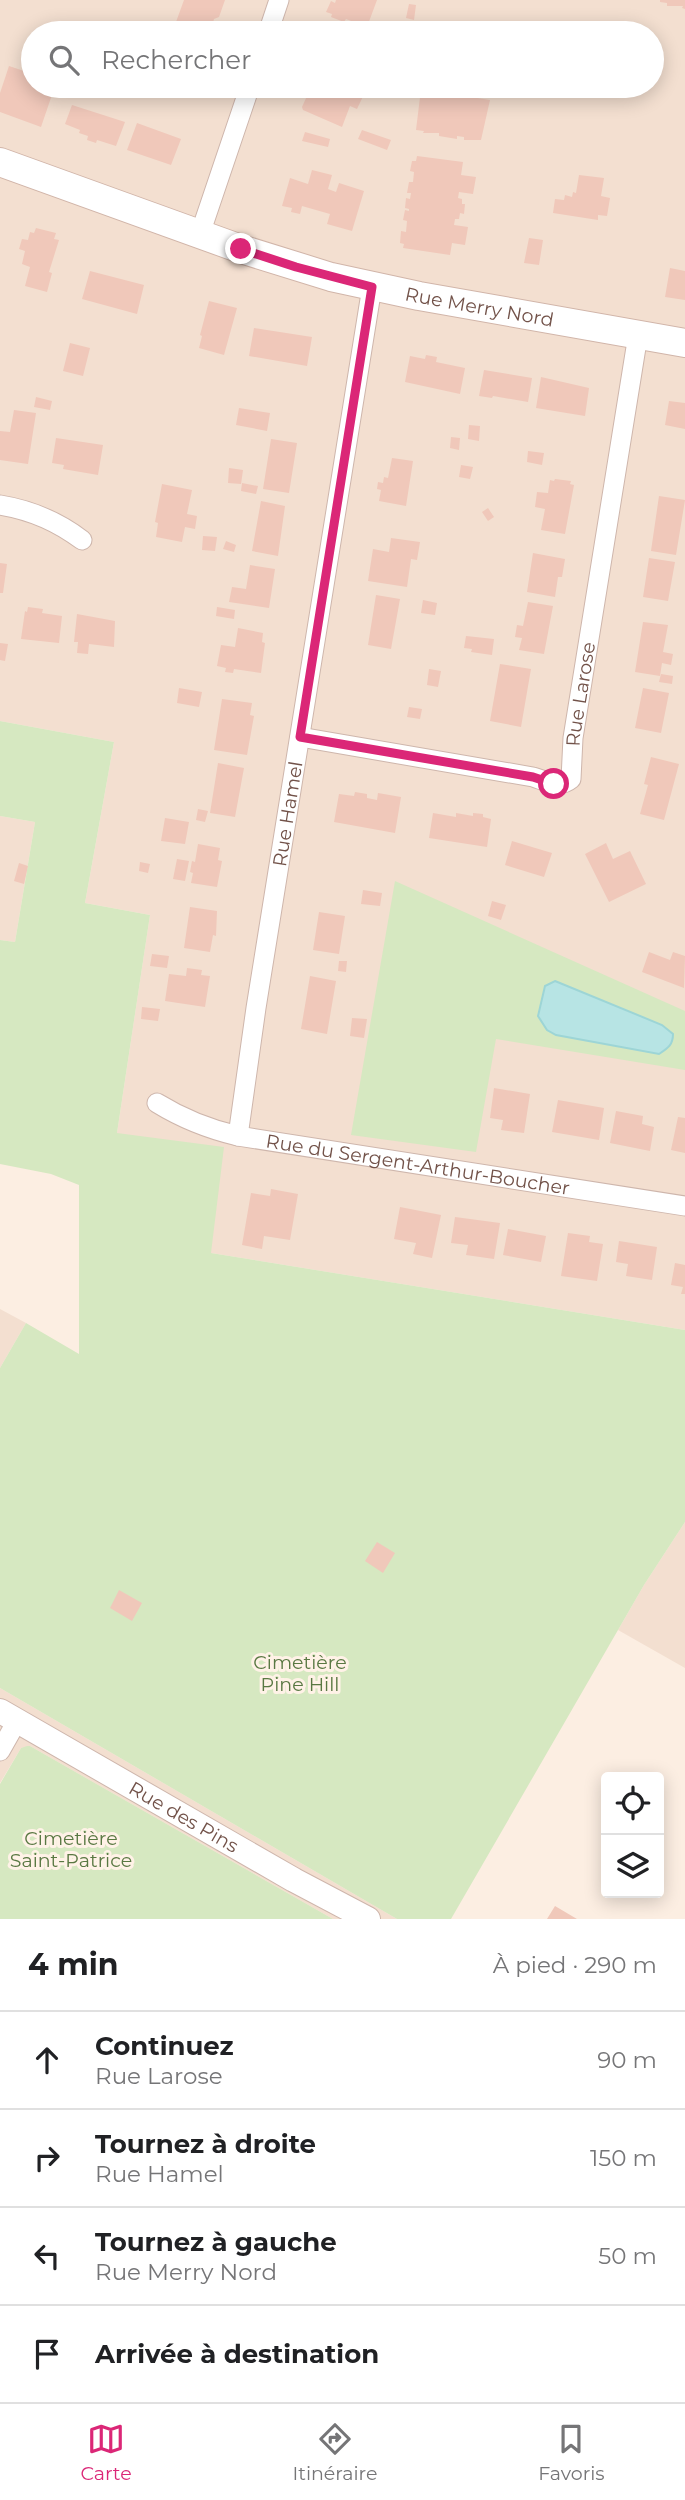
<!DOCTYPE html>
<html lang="fr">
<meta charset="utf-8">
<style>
body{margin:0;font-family:Montserrat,sans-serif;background:#f2f2f2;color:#202124}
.controls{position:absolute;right:21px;bottom:21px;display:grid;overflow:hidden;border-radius:7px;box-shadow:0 4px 18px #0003}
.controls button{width:63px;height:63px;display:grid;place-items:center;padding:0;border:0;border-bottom:2px solid #e0e0e0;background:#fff;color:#202124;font:35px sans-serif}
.stop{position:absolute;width:21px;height:21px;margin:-16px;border:5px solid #db2777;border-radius:50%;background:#fff}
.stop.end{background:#db2777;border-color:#fff;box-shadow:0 2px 7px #0008}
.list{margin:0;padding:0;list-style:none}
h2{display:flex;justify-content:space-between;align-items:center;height:91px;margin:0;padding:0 28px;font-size:30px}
h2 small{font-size:23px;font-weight:400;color:#757577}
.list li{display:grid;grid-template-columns:46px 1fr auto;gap:21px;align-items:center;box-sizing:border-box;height:98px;padding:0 28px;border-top:2px solid #e0e0e0}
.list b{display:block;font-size:26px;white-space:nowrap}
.list p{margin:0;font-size:23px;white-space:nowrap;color:#757577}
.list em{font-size:23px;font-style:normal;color:#757577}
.icon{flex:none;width:38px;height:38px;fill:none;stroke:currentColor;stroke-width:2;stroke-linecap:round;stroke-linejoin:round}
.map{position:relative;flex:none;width:685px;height:1919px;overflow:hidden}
.search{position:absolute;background:#fff;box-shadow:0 4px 18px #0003;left:21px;right:21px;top:21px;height:77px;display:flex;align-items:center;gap:18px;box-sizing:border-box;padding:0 24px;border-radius:38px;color:#757577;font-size:26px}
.sheet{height:483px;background:#fff}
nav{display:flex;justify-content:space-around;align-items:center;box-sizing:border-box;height:98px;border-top:2px solid #e0e0e0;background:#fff;font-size:19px;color:#757577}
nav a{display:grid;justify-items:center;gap:4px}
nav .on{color:#db2777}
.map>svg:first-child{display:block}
</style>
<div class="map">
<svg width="685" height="1919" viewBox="0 0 685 1919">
<rect width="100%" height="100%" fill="#fceee2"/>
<path fill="#f3dfd0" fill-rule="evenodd" d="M0,0H685V1330L211,1253L117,1133L150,915L85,903L114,742L0,721ZM33,33H652V86H33Z
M0,816L35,822L15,942L0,940Z
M0,1309L26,1323L0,1368Z
M685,1522V1668L618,1630L644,1585Z
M0,1688L397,1919H333L30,1746L21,1748L0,1783Z"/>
<path fill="#d6e8c1" d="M0,721L114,742L85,903L150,915L117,1133L224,1147L211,1253L685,1330V1522L644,1585L451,1919H397L0,1688V1368L26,1323L79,1354V1185L51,1174L0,1164V940L15,942L35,822L0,816Z
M395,881L685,1011V1070L496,1039L476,1152L351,1135Z
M27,1746H30L333,1919H0V1784L21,1748Z"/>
<path fill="#b7e4e4" stroke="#9dd5d6" stroke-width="2" d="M555,981L662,1025L673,1034C673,1045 668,1048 659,1054L556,1035L547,1030L538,1016L545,986Z"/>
<path fill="#f0c8ba" d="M184,0H225L219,17L214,19L212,26L218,28L217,33H172Z
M336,0H377L367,27L346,19L344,22L331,17L332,14L326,12L331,1L335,3Z
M660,0H685V9L682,8L683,6H667V3L660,2Z
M409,4L416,5L414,20L406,18Z
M76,22L83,24L81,33L73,32Z
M9,66L33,74V86H55L41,127L0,112V93Z
M323,86H368L357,109L350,106L342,127L303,110L302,107L311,87L321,90Z
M421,89L490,100L481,140H464V137L457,136V139L439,136V133H423L424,131L416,130Z
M72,105L125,122L116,146L97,140L96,143L87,140L88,136L79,133L80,130L65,124Z
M137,123L181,139L171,165L127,150Z
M362,130L391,140L387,150L358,139Z
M305,132L330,139L328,147L302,141Z
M417,156L463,162L461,175L476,177L473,194L459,192L458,198L462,199V204H465L464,214L460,213L459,219H455L454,225L468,227L465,245L452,243L450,255L403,248L404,244L400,243L401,231L406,232L407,221L403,220L405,210L409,211V209L405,208L406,198L410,199L411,193H407L409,182H413L414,172L410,171L412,161H416Z
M312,170L332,175L328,189L336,192L339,183L364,191L352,231L327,224L330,214L302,206L300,214L291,212L292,208L282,206L290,178L308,184Z
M579,175L604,178L601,196L610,198L607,216L598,215V220L553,213L555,199L564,200L565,195L572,197L573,192L576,193Z
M36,228L56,233L54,239L59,240L49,272L52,273L47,292L25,286L30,267L22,264L25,251L19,249L22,239L28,240L30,232L34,233Z
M529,238L543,240L539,265L524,263Z
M670,268L685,271V300L665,297Z
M90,271L144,285L137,314L82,299Z
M209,301L237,308L224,355L199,348L202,336L200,335Z
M254,328L312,337L307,366L249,356Z
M70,343L90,348L83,376L63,371Z
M426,355L437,357L436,362L465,368L460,394L405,382L410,356L425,359Z
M484,370L532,378L528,402L493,396L492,398L479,396Z
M541,377L589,388L585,416L536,408Z
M36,397L52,401L50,410L34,407Z
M669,401L685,403V429L665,425Z
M239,408L270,413L267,431L236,425Z
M14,410L36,413L28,464L0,460V431L10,432Z
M469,425L480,426L479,441L468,439Z
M451,437L460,438L459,450L450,448Z
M56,438L103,445L98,475L63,469L64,465L52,463Z
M271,439L297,443L289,493L263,489Z
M528,451L544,453L542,465L527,462Z
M392,458L413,461L406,506L379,501L381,490L377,489L378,482L383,483L384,477L388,478Z
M461,465L473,467L470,479L459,477Z
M229,468L243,470L241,484L228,483Z
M555,479L571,481L570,484L574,485L565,534L541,530L545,509L535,507L537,492L548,493L550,480L554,481Z
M242,483L258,486L256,494L241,491Z
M162,484L192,490L187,514L197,516L195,529L185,527L182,542L156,537L158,523L155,522Z
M659,496L685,500L676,555L651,551Z
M261,501L285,506L278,556L252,551Z
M488,508L494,517L488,521L482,512Z
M203,536L217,537L215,551L202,550Z
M391,538L420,542L417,560L411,559L407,587L368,581L373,549L389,552Z
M226,541L236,545L234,552L223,549Z
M533,553L565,559L562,577H558L555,597L527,592Z
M649,558L675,562L668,601L643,597Z
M0,563L7,564L3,593H0Z
M250,565L275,569L269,608L229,602L232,587L246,589Z
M376,595L400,599L391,649L368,645Z
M423,600L437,603L435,615L421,613Z
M528,602L553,606L544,654L519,650L522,638L515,637L517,625L523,626Z
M28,607L43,609L42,613L62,616L59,643L21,639L25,611L27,612Z
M217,607L235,610L234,619L216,616Z
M77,614L115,621L114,647L89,644L88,654L77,653L78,642H74Z
M643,622L668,625L663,652L673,654L671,665L662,663L660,676L635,672Z
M238,628L263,633L262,642L265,643L261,673L234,669L233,673L225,672L226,668L217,666L221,645L235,647Z
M466,636L494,639L492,655L471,652L472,649L464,648Z
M0,643L8,644L5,661L0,660Z
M500,664L531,669L521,727L490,721Z
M429,669L441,671L438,687L427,685Z
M661,674L673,676L672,684L659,682Z
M179,688L202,692L199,707L177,703Z
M643,688L669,693L661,733L635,728Z
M222,699L252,703L250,715L254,716L247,755L214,750Z
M409,707L422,709L420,719L407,717Z
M651,757L679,764L664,820L640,814L648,785L644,784Z
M218,763L244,768L235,817L210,813Z
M355,792L367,794V798L377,800L378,793L401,797L395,833L334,822L339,794L354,796Z
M198,809L208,811L205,822L196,820Z
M433,813L456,817V813L473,816V813L483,814V817L491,819L487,847L429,838Z
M165,818L189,822L185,844L161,841Z
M512,841L552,853L544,877L505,865Z
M606,843L613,859L630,851L646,884L609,902L585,854Z
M198,844L220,848L218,860L222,861L217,887L191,883L193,873L190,872L192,861L195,862Z
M177,859L189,861L185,881L173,879Z
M140,862L150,864L148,873L139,871Z
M19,863L28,866L24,884L14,881Z
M363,890L382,893L380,906L361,904Z
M492,901L506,905L501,920L488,916Z
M190,907L217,911L216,936L213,935L210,952L184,948Z
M319,912L345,916L339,954L313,950Z
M649,952L670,960L673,952L685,956L684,988L642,972Z
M152,954L169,956L167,968L150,966Z
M339,961H347L346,972L338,971Z
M187,968L202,970L201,975L210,976L205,1007L165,1001L169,974L186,976Z
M310,976L336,981L327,1034L301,1029Z
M142,1007L160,1009L158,1021L141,1019Z
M352,1018L367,1019L364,1038L350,1036Z
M494,1088L530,1094L524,1133L501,1130L503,1120L490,1118Z
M558,1100L604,1108L599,1140L552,1132Z
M616,1111L643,1116L642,1124L654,1127L650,1151L610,1143Z
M678,1117L685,1118V1153L671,1150Z
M271,1189L298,1194L290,1240L264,1236L262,1249L242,1245L251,1193L270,1196Z
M400,1207L441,1215L432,1258L413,1254L416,1243L394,1239Z
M455,1217L500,1223L494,1259L466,1255L468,1245L451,1243Z
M508,1229L546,1236L541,1262L503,1255Z
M568,1233L590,1236L589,1242L603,1244L597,1281L561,1276Z
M619,1241L657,1247L652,1280L626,1276L628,1264L616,1262Z
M675,1263L685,1265V1294H681L683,1287L671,1285Z
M377,1542L395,1553L383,1573L365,1561Z
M119,1590L142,1603L132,1621L110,1608Z
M555,1906L577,1919H547Z"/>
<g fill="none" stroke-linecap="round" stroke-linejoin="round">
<g stroke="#ceb6ac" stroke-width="21">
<g id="minor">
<path d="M268,33L279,0"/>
<path d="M200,234L250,86"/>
<path d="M0,505C31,510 57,521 82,540"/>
<path id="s1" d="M300,737L533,777C546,781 559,789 571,779L573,738L638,335"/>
<path id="s2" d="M157,1103C183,1119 208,1129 238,1136L685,1206"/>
<path id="s3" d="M238,1136L256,1008L372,287"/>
<path d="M0,1751L17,1721"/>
</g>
</g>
<g stroke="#ceb6ac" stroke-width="26">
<g id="tertiary">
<path id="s4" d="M0,1711L294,1880L368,1919"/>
</g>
</g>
<g stroke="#d1b5a9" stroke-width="30">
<g id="secondary">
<path id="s5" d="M0,162L241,249L331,277L419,296L685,343"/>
</g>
</g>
<use href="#minor" stroke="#fff" stroke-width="19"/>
<use href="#tertiary" stroke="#fff" stroke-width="24"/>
<use href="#secondary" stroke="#fff" stroke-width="28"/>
</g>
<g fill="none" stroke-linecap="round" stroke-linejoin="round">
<path stroke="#db2777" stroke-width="9" d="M241,249L296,267L372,287L300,737L533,777L554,784"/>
</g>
<g text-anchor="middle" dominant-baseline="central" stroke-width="6" stroke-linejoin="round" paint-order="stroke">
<g font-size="19" fill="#725249" stroke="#fff2e7">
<text stroke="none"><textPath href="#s5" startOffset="502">Rue Merry Nord</textPath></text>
<text stroke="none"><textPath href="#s1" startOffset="362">Rue Larose</textPath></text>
<text stroke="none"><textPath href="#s3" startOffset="326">Rue Hamel</textPath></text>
<text stroke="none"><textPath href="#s2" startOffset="270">Rue du Sergent-Arthur-Boucher</textPath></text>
<text stroke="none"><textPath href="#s4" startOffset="212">Rue des Pins</textPath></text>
</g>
<g font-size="19" fill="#597842" stroke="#fff2e7">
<text x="300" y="1662">Cimetière<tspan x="300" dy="22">Pine Hill</tspan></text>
<text x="71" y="1838">Cimetière<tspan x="71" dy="22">Saint-Patrice</tspan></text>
</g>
</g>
</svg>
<div class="controls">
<button><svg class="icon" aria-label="locate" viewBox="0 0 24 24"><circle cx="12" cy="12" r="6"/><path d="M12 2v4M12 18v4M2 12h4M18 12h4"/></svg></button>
<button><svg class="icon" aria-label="layers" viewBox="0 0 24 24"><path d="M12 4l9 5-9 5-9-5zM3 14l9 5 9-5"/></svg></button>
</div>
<div class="stop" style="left:554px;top:784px"></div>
<div class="stop end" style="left:241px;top:249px"></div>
<div class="search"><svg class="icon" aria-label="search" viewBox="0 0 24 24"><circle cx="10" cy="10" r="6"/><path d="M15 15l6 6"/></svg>Rechercher</div>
</div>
<section class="sheet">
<h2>4 min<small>À pied · 290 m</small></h2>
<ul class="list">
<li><svg class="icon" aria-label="ahead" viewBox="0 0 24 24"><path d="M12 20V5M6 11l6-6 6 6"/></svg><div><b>Continuez</b><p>Rue Larose</p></div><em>90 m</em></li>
<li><svg class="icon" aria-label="right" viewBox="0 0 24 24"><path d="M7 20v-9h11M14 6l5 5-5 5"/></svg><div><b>Tournez à droite</b><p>Rue Hamel</p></div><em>150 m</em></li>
<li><svg class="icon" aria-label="left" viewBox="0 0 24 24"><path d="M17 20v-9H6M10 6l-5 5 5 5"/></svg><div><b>Tournez à gauche</b><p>Rue Merry Nord</p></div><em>50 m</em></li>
<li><svg class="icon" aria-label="arrive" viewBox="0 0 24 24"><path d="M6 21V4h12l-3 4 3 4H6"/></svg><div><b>Arrivée à destination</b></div></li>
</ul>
</section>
<nav>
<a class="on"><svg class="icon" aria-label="map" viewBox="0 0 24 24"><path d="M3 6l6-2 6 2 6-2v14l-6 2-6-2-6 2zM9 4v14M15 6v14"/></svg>Carte</a>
<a><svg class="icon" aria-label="directions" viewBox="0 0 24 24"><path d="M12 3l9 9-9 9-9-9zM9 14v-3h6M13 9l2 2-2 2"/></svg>Itinéraire</a>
<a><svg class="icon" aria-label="saved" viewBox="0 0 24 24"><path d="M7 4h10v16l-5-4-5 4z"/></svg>Favoris</a>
</nav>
